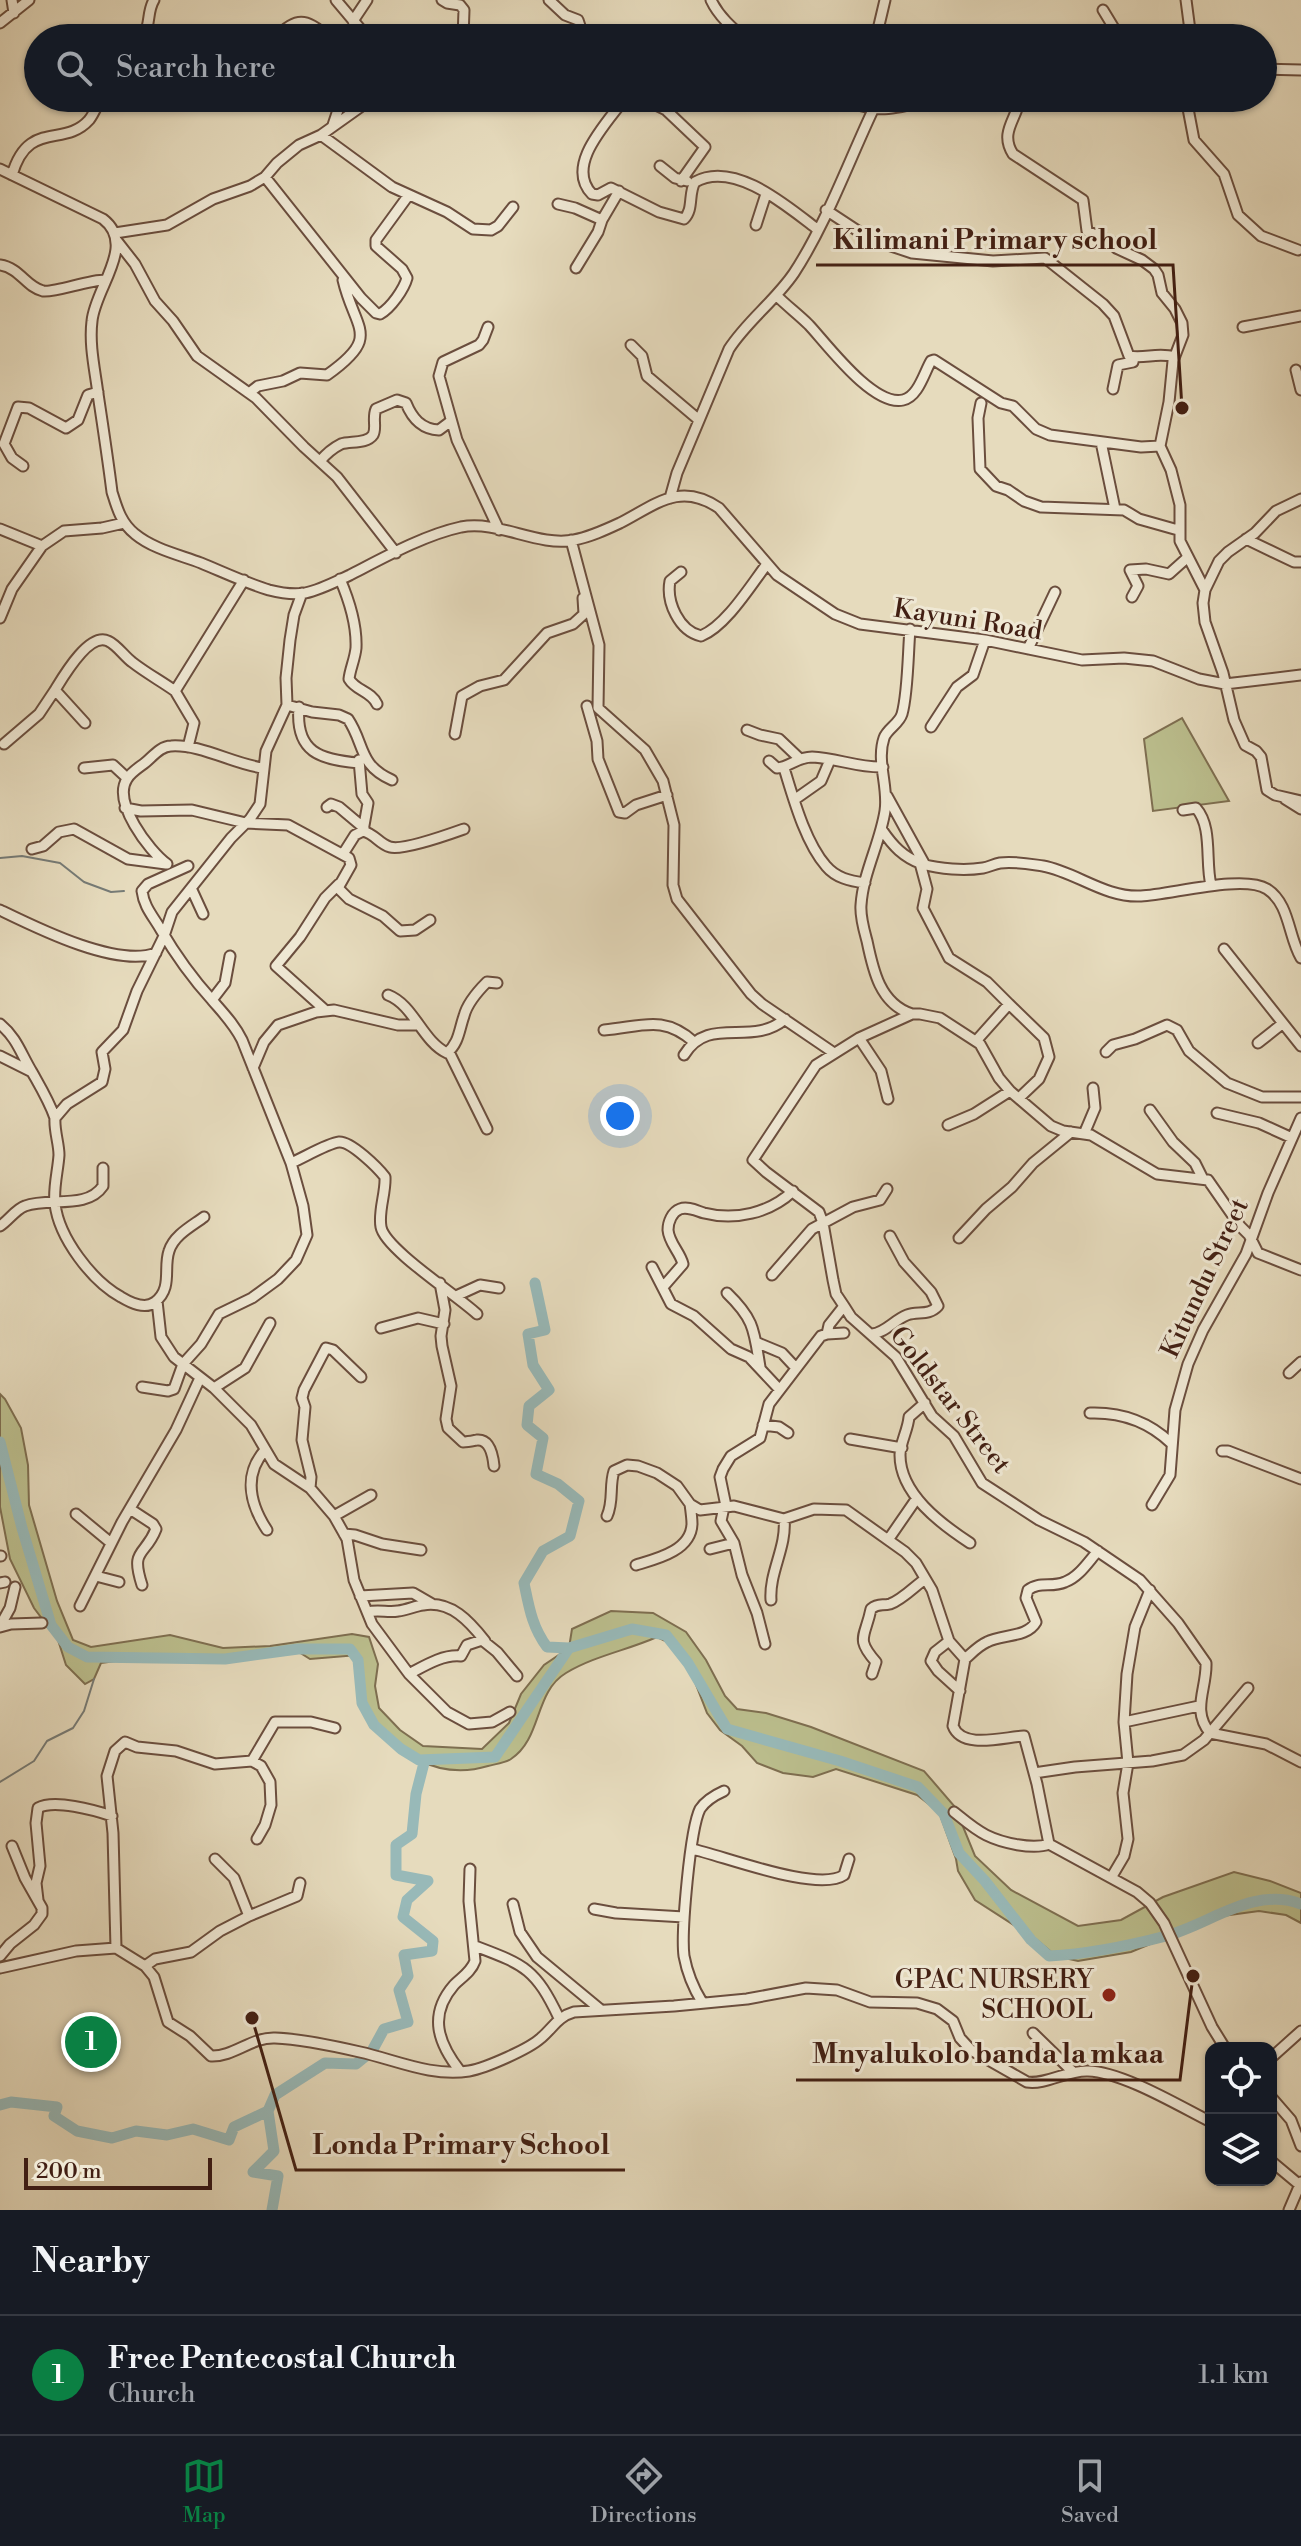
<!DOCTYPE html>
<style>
body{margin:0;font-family:"Libre Bodoni",serif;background:#20242c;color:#f1f3f6}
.controls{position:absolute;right:24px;bottom:24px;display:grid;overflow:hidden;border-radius:16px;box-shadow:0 2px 6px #0004}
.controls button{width:72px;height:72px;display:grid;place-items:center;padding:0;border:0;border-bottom:2px solid #363941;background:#171b24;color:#f1f3f6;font:40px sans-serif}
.scale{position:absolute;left:24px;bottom:20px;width:188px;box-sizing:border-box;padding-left:8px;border:4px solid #421f13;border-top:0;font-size:22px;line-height:28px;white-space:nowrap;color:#421f13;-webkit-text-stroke:6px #efe8d4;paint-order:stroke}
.you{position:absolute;left:620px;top:1116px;width:28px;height:28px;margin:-20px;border:6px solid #fff;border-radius:50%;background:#1a73e8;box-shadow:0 0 0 12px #1a73e833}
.badge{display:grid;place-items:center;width:52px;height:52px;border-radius:50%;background:#0b8043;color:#fff;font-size:26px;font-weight:700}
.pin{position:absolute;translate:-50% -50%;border:4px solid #fff;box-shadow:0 2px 8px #0006}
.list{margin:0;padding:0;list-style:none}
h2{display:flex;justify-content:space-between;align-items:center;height:104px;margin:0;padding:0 32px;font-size:34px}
h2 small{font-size:26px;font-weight:400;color:#9ea1a6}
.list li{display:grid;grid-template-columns:52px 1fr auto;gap:24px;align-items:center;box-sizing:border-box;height:120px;padding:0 32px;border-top:2px solid #363941}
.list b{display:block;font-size:30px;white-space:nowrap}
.list p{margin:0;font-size:26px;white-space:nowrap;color:#9ea1a6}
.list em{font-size:26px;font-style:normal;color:#9ea1a6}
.icon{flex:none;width:44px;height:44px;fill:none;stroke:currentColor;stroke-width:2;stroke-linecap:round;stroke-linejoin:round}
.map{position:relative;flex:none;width:1301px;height:2210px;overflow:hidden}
.search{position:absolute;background:#171b24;box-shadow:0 2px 6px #0004;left:24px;right:24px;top:24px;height:88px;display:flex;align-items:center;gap:20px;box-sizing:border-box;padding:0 28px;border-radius:44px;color:#9ea1a6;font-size:30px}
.sheet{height:224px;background:#171b24}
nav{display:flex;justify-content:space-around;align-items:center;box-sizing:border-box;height:112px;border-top:2px solid #363941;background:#171b24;font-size:22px;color:#9ea1a6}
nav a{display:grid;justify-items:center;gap:4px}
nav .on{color:#0b8043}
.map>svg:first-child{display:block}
</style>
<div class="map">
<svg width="1301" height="2210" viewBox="0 0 1301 2210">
<rect width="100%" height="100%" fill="#e6dbbd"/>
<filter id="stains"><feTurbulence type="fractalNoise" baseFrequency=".0025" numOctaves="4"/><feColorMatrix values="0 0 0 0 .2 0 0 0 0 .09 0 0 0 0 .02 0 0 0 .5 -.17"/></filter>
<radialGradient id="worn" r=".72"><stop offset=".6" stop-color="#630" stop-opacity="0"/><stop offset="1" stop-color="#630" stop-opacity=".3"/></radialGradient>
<path fill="#bbbe8d" stroke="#7e6e50" stroke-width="2" d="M1182,718L1229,801L1153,811L1144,739Z
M0,1394L5,1399L21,1428L28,1465L29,1505L57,1601L73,1640L91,1647L170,1635L223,1648L270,1646L352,1634L369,1637L378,1664L375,1686L379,1708L400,1730L423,1746L482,1749L509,1723L521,1694L544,1665L569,1648L572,1629L611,1611L653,1613L686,1632L706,1660L725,1696L737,1709L766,1713L811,1727L924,1771L955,1807L975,1856L1011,1890L1078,1926L1121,1920L1163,1897L1234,1872L1270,1881L1301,1893V1923L1286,1915L1259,1911L1215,1917L1131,1952L1078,1961L1056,1956L1037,1940L975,1900L958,1871L956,1859L939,1812L917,1795L836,1769L813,1777L783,1773L757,1763L742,1746L720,1730L707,1713L693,1677L674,1645L657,1637C628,1650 594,1656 566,1673C534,1692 542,1739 511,1759C505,1763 495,1764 488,1766C439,1781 389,1753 365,1710C358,1698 360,1670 358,1655L310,1659L294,1649L228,1660L179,1657L164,1661L145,1657L101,1663L94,1679L85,1684L66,1665L58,1640L34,1608L10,1559L0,1507Z"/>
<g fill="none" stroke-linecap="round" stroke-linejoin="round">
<path stroke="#767b76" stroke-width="2" d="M0,858L22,856L60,863L84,882L111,892L124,891
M0,1782L34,1761L47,1741L73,1728L84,1711L94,1679"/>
<path stroke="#98b9b8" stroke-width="11" d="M535,1283L545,1330L528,1334L533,1365L549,1390L529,1406L527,1425L543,1438L536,1474L558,1484L579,1501L570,1536L543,1551L524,1583C529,1607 532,1627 547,1647L569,1648
M0,1442L22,1528L51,1625L68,1647L87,1657L225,1659L298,1649H350L358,1660L362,1703L374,1725L401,1749L419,1760L495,1757L569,1648L632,1629L666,1635L688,1663L727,1729L840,1761L918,1787L944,1814L959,1853L985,1881L1031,1940L1049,1956C1089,1954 1128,1946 1166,1936C1210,1924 1254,1886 1301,1904
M0,2105L11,2102L57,2107L54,2116L77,2131L112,2138L136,2131L167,2135L193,2129L229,2140L234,2127L268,2111
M272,2210L278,2176L253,2172L274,2151L268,2111L275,2095L325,2063L356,2064L372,2051L384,2029L408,2022L399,1990L408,1976L404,1955L432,1951L433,1941L403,1917L407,1900L428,1881L396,1875V1845L412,1834L416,1794L424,1763"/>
<g stroke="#6b4e3e" stroke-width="13">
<path id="minor" d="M12,0L14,13
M336,0L368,38
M442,0L447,3L460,5L464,10L463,38
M549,0L565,15L578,20L580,26L577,38
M711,0C718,15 733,30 746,38
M1186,0L1191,38
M1103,10L1120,38
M353,21L367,0
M0,23L29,0
M141,38C152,26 146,13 154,0
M276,38C295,17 307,17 328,38
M876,38L885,0
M1164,38L1191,33
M1263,69L1301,70
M625,98C608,122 564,165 592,194L598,195L611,188L659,212L684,219C694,209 688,194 695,182C734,160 787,206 817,229
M641,98L666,110L705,147L681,181
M846,98C872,117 904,107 932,98
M1020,98C1017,119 999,132 1013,154L1083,200L1087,231L1112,242L1116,248L1142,260L1154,269L1158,275L1162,293L1175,309L1182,323L1183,335L1173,361L1169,402L1160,446L1171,470L1180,505V541L1205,590L1203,603L1205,622L1223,673L1234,720L1245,745L1256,751L1261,757L1267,790L1275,795L1301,801
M1186,98L1194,140L1224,174L1238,215L1261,236L1298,250
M333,125L342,98
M321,135L373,98
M660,166L675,178L687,181
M0,169L103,219C137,245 95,288 92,321C89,345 95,370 98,394C103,427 108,460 112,492C117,508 121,523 135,534C153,549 180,555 201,563C223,572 246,583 269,590C281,593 293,595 305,593C320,590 335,582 350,575C383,558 424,535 461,527C499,520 537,547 574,540C590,537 605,530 620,523C655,505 680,481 719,508L777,575L835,614L860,624L985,640L1082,660L1124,658L1153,661L1199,679L1225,684L1301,675
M12,175C28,119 64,148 89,120C94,114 97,105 101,98
M265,177L361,298L376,313L380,314C391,308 404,289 407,278L402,269L376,246V240L408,196
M558,204L575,208L602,220L619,191
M826,210L861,233L879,242L912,253L993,261L1045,258L1103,304L1114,316L1129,356C1144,359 1159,352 1174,357
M756,225L766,194
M115,233L167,225L213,199L250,186L265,177L277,163L299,145L321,135L392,187L447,212L473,229L491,230L498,226L513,207
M117,241L135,264L155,301L173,321L197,356L256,398L304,447L337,477L396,553
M0,265C20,268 26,287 43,291C54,293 88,280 105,280
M576,268L598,232L602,220
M777,296C787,306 799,315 809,325C826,343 873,407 903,400C918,397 924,373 931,361L934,360L1001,403L1013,406L1036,429L1050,435L1141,447L1160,446
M488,327L483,340L479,345L443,362L439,376L457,440L499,530
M1243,327L1301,316
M631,345L642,356L647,376L699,420
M1296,370L1301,390
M1113,389L1118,365L1133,362L1134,357
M249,393L258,386L283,381L300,373L327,375C382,336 355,331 343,280
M981,403L978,418L980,469L996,486L1008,490L1024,501L1041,507L1124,510L1139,519L1178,530
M1101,442L1115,509
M320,461C326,454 333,448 341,444C350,441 367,444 373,435C377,428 372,418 376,409L397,400L406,403C412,418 421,429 439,430L451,421
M23,466L12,458L4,444L18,407L29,408L66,428L78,420L88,395L98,392
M670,498L677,473L729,349C747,321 775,301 794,273C826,224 848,163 873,110L876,98
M0,529L42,546L64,531L102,528L124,523
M1246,539L1294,562H1301
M571,540L599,645L598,708L645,750L663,781L674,825L673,885L677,899L751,994L762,1004L834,1053
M681,572L670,581C666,602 679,631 701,636C726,626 751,585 767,564
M340,579C349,600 357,625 356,648C355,659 350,669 349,679C356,691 371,691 377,704
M1205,590L1219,561L1228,552L1255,533L1276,511L1301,499
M1132,597L1138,586L1130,570L1146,569L1169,574L1188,557
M0,618L12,589L42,546
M910,629C908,653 908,693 902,714C899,724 887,729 884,738C876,761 889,788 885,811C880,843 863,873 861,905C860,917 864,930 867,941C873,970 880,1004 912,1014
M1028,649L1055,592
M287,705L312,712L339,715L348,719C365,744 358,765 392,780
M587,706L597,741L598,759L619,812L625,813L636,805L667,795
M299,707C295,752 320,760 359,763
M85,723L55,690C63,677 89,632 108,641C117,645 124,656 132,662C146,673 161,681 175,691
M931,727L957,687L973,675L985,640
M747,730L760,735L779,739L799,758
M455,734L462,696L480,686L504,680L547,633L573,624L584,614L583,598
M4,744L39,714L55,690
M188,747L194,723L175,691L244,580
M359,760L362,794L368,803L363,831
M769,761L777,768C790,767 797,757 812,757C836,758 859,768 883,767
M84,768L113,765L127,778
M784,768C793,797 805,842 826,866C836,878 850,881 865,883
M887,796L925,865
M1285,799L1301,809
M794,800L821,781L830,760
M327,807L331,804L339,807L364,828
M125,808L141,811L192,810L246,823L288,825L349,858L351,865L338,888L349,899L383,916L400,931L415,930L430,920
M1183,810L1196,808C1213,827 1205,862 1211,885
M882,830C893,846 903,857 922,864C940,869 964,871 983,868C989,867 994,864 1000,863C1014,861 1029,864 1043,866C1076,872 1105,898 1141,896C1170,895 1243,874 1267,889C1290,904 1288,936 1301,958
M32,849L43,846L59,832L74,829L128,859L166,864
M343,854L355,835L363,831C375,834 379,844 390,847C403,851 450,834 464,829
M920,863L927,889L923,908L949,958L987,982L1009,1004L976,1041
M167,864C149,851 112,802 127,779C131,772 140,767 146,762C153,756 161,746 171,746C201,744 233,764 263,768
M192,890L203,914
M0,910C37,928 117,968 156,953
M1224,949L1301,1046
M388,995C414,1005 422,1041 447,1053C459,1043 459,1030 464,1016C467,1004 478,991 487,982L497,983
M212,1000L225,983L230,956
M1009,1004L1044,1038L1049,1057L1039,1079L1019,1098
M325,1010L276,966L300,937L325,898L339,884
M0,1024C17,1038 21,1054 32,1072C41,1088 49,1101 55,1118
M604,1030C641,1027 663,1014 694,1042
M859,1038L881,1071L888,1099
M1258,1043L1282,1024
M449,1052L487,1129
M1106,1052L1113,1045L1135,1039L1167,1025L1177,1030L1189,1051L1227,1083L1262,1097H1301
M684,1055C709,1014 751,1048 785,1019
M0,1056L32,1072
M253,1068L264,1042L278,1025L316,1012L334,1010L398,1025H417
M1150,1110L1173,1142L1195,1163L1203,1179
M1217,1113L1259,1123L1292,1138
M948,1125L974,1114L1010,1091
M1084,1134L1095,1108L1093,1088
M291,1163C303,1158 328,1143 339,1142C351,1141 378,1168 385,1177C386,1193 378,1211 381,1227C385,1249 458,1296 477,1314
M204,1217C192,1226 174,1235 169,1251C163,1268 173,1288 155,1302C145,1310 131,1303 121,1297C92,1281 59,1238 55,1204C53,1188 58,1171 59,1155C59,1143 54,1131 55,1118L67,1104L102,1082L105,1069L102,1052L123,1030L137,991L164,936L172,912L231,838L250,819L260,804L266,751L287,705L286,678L290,640L294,615L302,593
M0,1226C8,1221 16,1209 25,1206C49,1197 87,1210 103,1186V1168
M959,1238L986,1209L1012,1187L1033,1163L1071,1132
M652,1267L671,1304L694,1316L731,1349L749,1357L779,1389
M772,1275L812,1229L853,1207L880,1200L887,1189
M440,1283L445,1310L441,1336L442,1346L451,1386L446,1419L448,1428L463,1442C468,1442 472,1441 477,1440C490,1439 493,1456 494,1466
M663,1287L683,1264C680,1252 669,1243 668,1230C668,1222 672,1212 680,1209C688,1206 697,1211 704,1213C735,1221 770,1213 793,1191
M727,1293C755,1320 754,1331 760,1367
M456,1296L480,1285L499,1288
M157,1301L161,1337L174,1357L214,1388L251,1425L274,1464L310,1488L334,1516L347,1539L354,1580L372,1624L409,1674L447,1712L469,1724L492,1722L510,1712
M381,1328L418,1318L444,1324
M827,1334L844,1333
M872,1334C885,1333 894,1320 907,1315C918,1311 929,1316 938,1306L931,1292L904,1262L890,1236
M758,1343L782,1353L796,1368
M1289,1373L1301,1362
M142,1387L168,1391L174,1389L183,1364L201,1344L219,1314L252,1298L278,1279L296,1260L307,1235L303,1206L291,1163L242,1040C234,1024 224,1014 212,1000C193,979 175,954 161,930C153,916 144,907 142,891L148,884L188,866
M214,1388L245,1368L270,1323
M925,1403L909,1417C908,1430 900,1443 900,1455C900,1494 941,1524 970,1543
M1090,1413C1121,1412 1148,1421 1171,1443
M763,1425L779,1427L788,1433
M850,1439L902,1448
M265,1450C243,1475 250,1504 267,1530
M1222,1451H1228L1301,1479
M310,1488L311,1477L302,1440L305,1407L302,1398L304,1390L326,1348L333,1350L361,1377
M1152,1505L1170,1475L1175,1410L1188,1364L1203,1330L1246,1254L1268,1193L1301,1118
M726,1506L720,1477L723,1469L731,1456L760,1438L769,1404L821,1336L827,1334L829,1325L844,1306
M724,1507L721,1521L734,1543L742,1575L757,1613L765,1644
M130,1509L153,1524L156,1529C145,1557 130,1548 142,1585
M76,1514L111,1543
M334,1516L371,1495
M607,1516C614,1501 609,1486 614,1471L627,1465L638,1466L657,1473L677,1486L690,1504L700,1510L734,1506L784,1519L814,1509L846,1510L905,1552L916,1563L932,1590L949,1641L965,1659L953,1726C962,1750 1004,1737 1024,1736L1037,1784L1049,1844L1137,1892L1150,1903L1164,1923L1212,2027L1225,2048
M344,1534L355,1535L382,1544L421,1550
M888,1540L917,1498
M710,1549L734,1543
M0,1556H1
M636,1565C656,1559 691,1551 692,1524C692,1518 691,1511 690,1504
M96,1576L119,1582
M0,1583L5,1582
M360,1596L413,1593L432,1604
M771,1600C769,1572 787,1547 784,1519
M80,1606L122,1522L176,1430L200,1378
M367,1612C380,1609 387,1613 398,1611C407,1610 415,1606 423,1605C451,1600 470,1622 485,1641
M0,1626L10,1608L15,1587
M0,1627L11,1624L42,1623
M949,1641L935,1652L931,1661L938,1671L960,1691
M965,1659C972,1653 978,1646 987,1642C1002,1634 1027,1638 1036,1622L1026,1598L1028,1590C1039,1581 1052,1588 1065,1582C1079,1577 1088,1562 1098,1551
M409,1674C424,1666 443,1654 461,1656L467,1645L482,1640L497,1652L517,1676
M872,1674L876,1662C855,1638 865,1638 871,1609C878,1603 882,1606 890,1604C902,1600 915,1586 925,1579
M1124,1722L1199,1706
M1210,1733C1191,1710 1207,1689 1206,1663L1178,1623L1140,1580L1084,1542L1039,1520L982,1483L954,1436L932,1416L896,1357L851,1317L844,1306L836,1294L833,1280L823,1223L819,1212L766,1172L753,1160L816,1065L859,1038L912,1014H920L940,1018L980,1044L999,1078L1010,1091L1051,1126L1063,1131L1091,1135L1157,1174L1208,1180L1240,1226L1249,1235L1258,1253L1301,1270
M1210,1733L1266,1744L1301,1762
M252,1761L275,1722H311L335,1728
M1034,1773L1075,1767L1152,1761L1183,1755L1204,1740L1248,1688
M954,1812C964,1820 974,1829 986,1835C1002,1843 1033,1850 1049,1844
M692,1849C724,1856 818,1893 844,1875L849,1859
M215,1859L234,1878L249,1916
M1111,1878L1124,1856L1128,1839L1123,1793L1128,1763L1124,1722L1127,1674L1135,1627L1150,1590
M38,1900L36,1883L40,1866L36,1823L38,1808C54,1799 94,1810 112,1816
M513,1904L520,1932L537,1957L601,2010
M594,1909L616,1913L684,1917
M475,1946C525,1965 535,1968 559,2018
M116,1948L113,1833L107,1776L115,1751L125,1742L137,1747L176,1751L215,1764L252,1761L261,1766L270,1782L271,1805L265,1825L257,1839
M0,1956L10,1944L34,1925L42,1914V1908L25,1878L12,1846
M145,1966L155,1959L191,1952L220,1931L249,1916L297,1896L300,1883
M0,1968L76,1951L116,1948L145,1966L154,1977L168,2022L190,2036L211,2056C234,2057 251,2037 275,2038C301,2039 334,2046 360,2052C396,2060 431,2077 469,2071C486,2068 529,2049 541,2038C554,2027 557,2017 574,2012L674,2006L747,1999L806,1988L837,1990L870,2002L917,2003L937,2009L953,2021L960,2038L971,2050L1027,2082C1046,2085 1067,2070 1088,2071C1123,2072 1179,2106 1211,2122
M702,2002C694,1989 687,1972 684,1956C681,1933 690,1829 700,1809C706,1800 715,1795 724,1791
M1033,2033L1072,2071
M1271,2058L1301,2031
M460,2071C438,2043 428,2015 454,1985C462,1977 471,1972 475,1961L469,1901L470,1869
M1271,2097L1291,2120L1301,2146
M1271,2161L1301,2186
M1289,2210L1301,2182"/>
</g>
<use href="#minor" stroke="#efe8d4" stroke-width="9"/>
</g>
<circle fill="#8f2418" stroke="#efe8d4" stroke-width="3" cx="1109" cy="1995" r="8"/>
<g text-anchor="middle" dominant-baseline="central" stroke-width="6" stroke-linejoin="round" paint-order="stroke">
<g font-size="26" fill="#421f13" stroke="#efe8d4">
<text transform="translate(968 620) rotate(9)">Kayuni Road</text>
<text transform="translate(1205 1278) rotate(-65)">Kitundu Street</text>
<text transform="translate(950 1400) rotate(52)">Goldstar Street</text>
</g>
<g font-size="26" fill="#421f13" stroke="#efe8d4" text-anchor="end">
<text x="1093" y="1980">GPAC NURSERY<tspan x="1093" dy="30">SCHOOL</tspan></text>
</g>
</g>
<path fill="none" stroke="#421f13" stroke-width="3" d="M1182 408L1173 265H816M1193 1976L1180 2080H796M252 2018L296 2170H625"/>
<g fill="#421f13" stroke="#efe8d4" stroke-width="3">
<circle cx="1182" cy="408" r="8"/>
<circle cx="1193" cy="1976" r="8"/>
<circle cx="252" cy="2018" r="8"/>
</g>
<g font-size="28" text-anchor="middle" font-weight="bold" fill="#421f13" stroke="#efe8d4" stroke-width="6" stroke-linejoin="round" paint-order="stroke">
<text x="995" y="249">Kilimani Primary school</text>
<text x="988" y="2063">Mnyalukolo banda la mkaa</text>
<text x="461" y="2154">Londa Primary School</text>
</g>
<rect width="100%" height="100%" filter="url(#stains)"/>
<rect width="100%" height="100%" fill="url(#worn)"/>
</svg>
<div class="controls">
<button><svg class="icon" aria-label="locate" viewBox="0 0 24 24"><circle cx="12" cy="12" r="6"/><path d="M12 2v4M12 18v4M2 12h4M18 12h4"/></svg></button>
<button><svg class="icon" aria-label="layers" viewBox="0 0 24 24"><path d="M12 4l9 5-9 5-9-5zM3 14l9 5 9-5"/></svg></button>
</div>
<div class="scale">200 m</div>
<div class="you"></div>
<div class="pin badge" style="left:91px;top:2042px">1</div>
<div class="search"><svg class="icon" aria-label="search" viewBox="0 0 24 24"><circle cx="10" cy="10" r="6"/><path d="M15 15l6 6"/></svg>Search here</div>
</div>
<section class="sheet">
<h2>Nearby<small></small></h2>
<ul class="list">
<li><span class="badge">1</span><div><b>Free Pentecostal Church</b><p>Church</p></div><em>1.1 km</em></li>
</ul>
</section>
<nav>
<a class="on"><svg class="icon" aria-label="map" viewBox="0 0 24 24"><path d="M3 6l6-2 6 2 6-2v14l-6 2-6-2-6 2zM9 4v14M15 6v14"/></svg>Map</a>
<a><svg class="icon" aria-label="directions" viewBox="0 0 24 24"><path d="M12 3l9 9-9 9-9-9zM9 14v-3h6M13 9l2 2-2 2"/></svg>Directions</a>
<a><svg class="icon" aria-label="saved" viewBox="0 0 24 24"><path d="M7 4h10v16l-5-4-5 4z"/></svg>Saved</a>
</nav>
